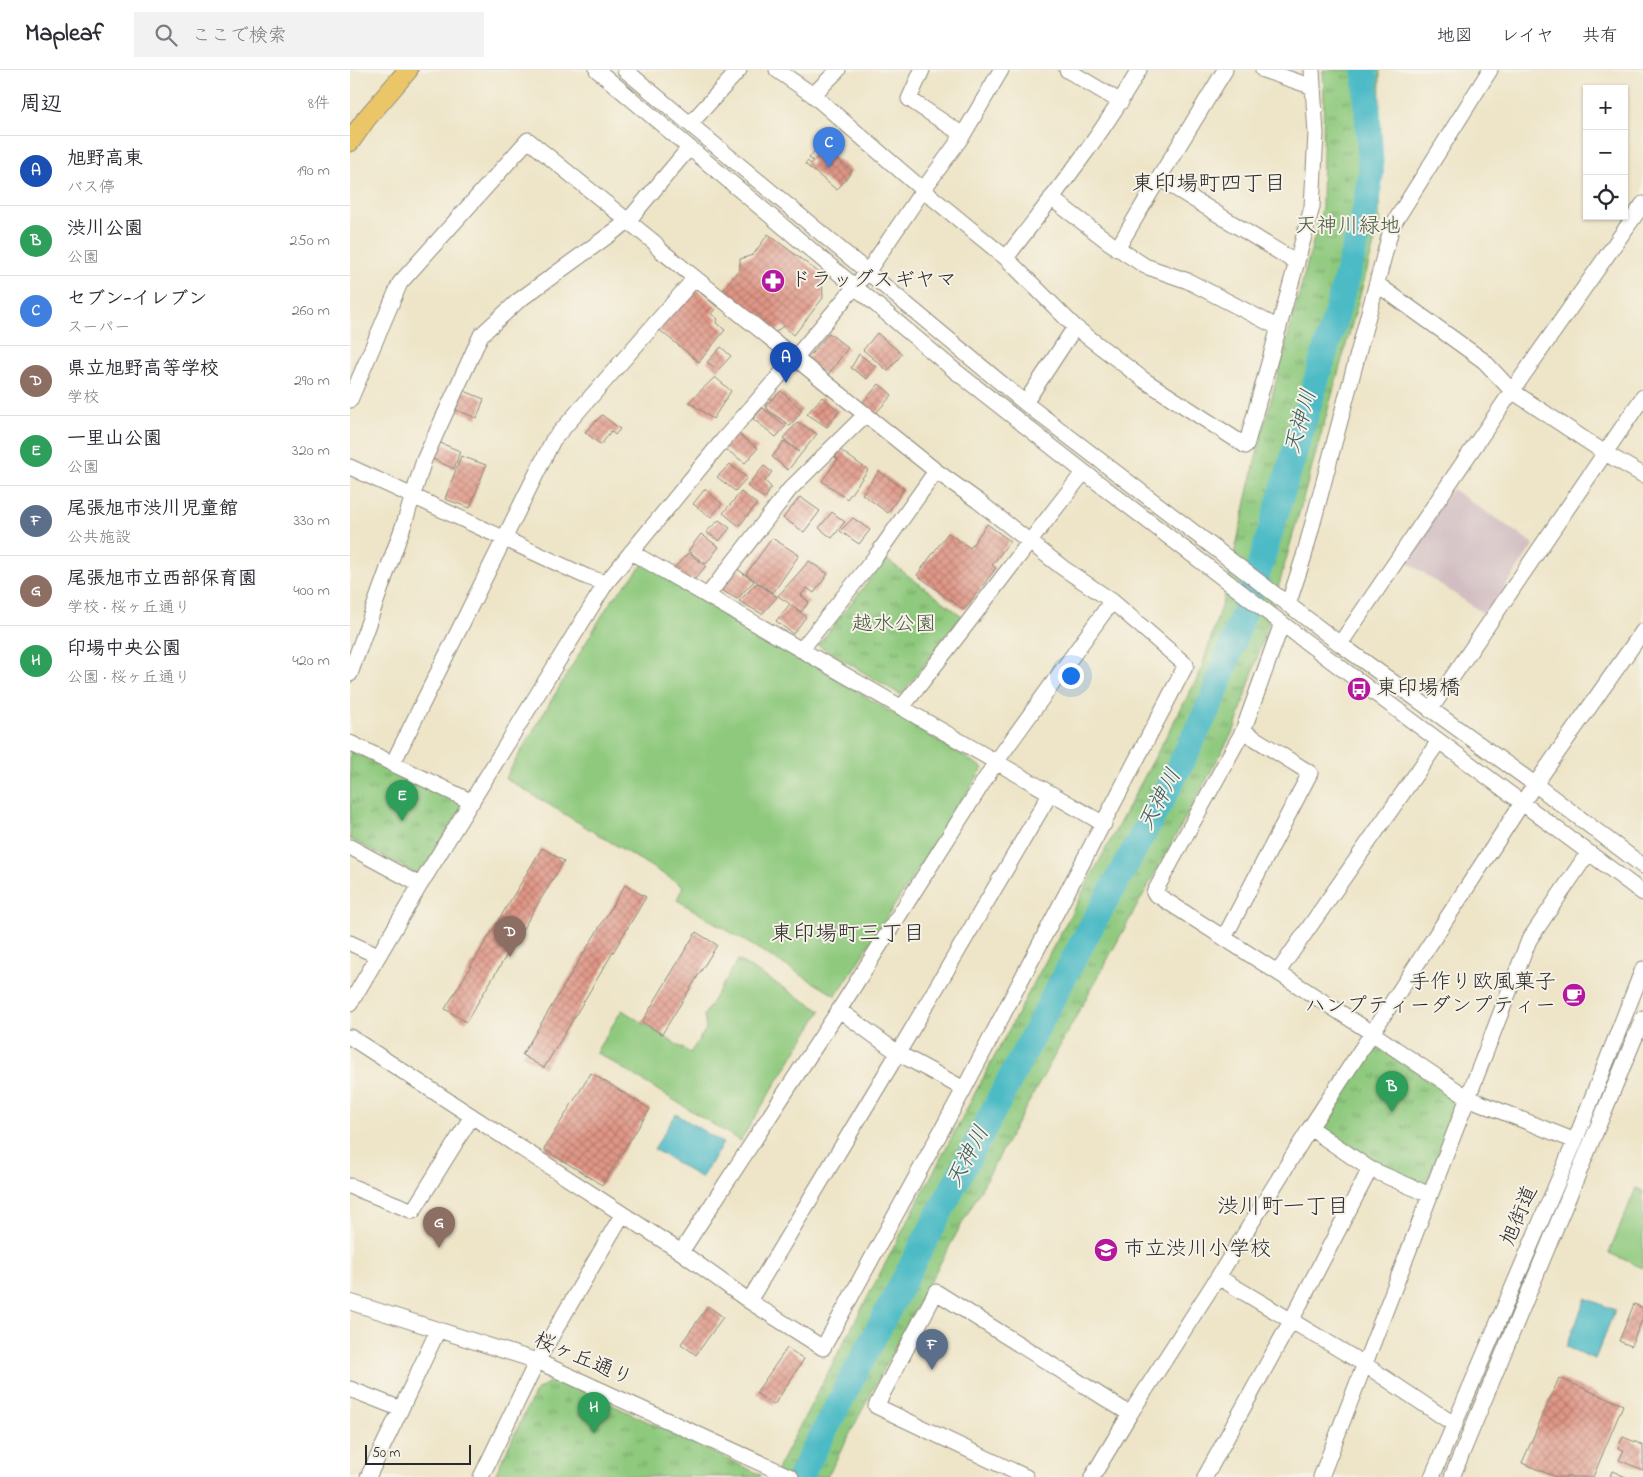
<!DOCTYPE html>
<html lang="ja">
<meta charset="utf-8">
<style>
body{margin:0;font-family:"Indie Flower","Klee One",sans-serif;background:#f2f2f3;color:#2b2b33}
.controls{position:absolute;right:15px;top:15px;display:grid;overflow:hidden;border-radius:0px;box-shadow:0 1px 4px #0004}
.controls button{width:45px;height:45px;display:grid;place-items:center;padding:0;border:0;border-bottom:1px solid #e1e1e2;background:#fff;color:#2b2b33;font:25px sans-serif}
.scale{position:absolute;left:15px;bottom:12px;width:106px;box-sizing:border-box;padding-left:5px;border:2px solid #2b2b2b;border-top:0;font-size:14px;line-height:18px;white-space:nowrap;color:#2b2b2b;-webkit-text-stroke:4px #f7f3e8;paint-order:stroke}
.you{position:absolute;left:720px;top:605px;width:18px;height:18px;margin:-12px;border:4px solid #fff;border-radius:50%;background:#1a73e8;box-shadow:0 0 0 8px #1a73e833}
.badge{display:grid;place-items:center;width:32px;height:32px;border-radius:50%;background:#b5179e;color:#fff;font-size:16px;font-weight:700}
.pin{position:absolute;translate:-50% -41px;filter:drop-shadow(0 1px 2px #0008)}
.pin::after{content:'';position:absolute;top:26px;width:18px;height:15px;background:inherit;clip-path:polygon(0 0,100% 0,50% 100%)}
.list{margin:0;padding:0;list-style:none}
h2{display:flex;justify-content:space-between;align-items:center;height:65px;margin:0;padding:0 20px;font-size:21px}
h2 small{font-size:16px;font-weight:400;color:#7c7c81}
.list li{display:grid;grid-template-columns:32px 1fr auto;gap:15px;align-items:center;box-sizing:border-box;height:70px;padding:0 20px;border-top:1px solid #e1e1e2}
.list b{display:block;font-size:19px;white-space:nowrap}
.list p{margin:0;font-size:16px;white-space:nowrap;color:#7c7c81}
.list em{font-size:16px;font-style:normal;color:#7c7c81}
.icon{flex:none;width:28px;height:28px;fill:none;stroke:currentColor;stroke-width:2;stroke-linecap:round;stroke-linejoin:round}
.map{position:relative;flex:none;width:1293px;height:1407px;overflow:hidden}
header{display:flex;align-items:center;gap:30px;box-sizing:border-box;height:70px;padding:0 25px;background:#fff;border-bottom:1px solid #e1e1e2}
header strong{font-size:24px}
nav{display:flex;gap:28px;margin-inline-start:auto;font-size:18px}
.search{width:350px;height:45px;background:#f2f2f3;display:flex;align-items:center;gap:12px;box-sizing:border-box;padding:0 18px;border-radius:0px;color:#7c7c81;font-size:19px}
main{display:flex}
aside{flex:1;background:#fff}
.map>svg:first-child{display:block}
</style>
<header>
<strong>Mapleaf</strong>
<div class="search"><svg class="icon" aria-label="search" viewBox="0 0 24 24"><circle cx="10" cy="10" r="6"/><path d="M15 15l6 6"/></svg>ここで検索</div>
<nav><a>地図</a><a>レイヤ</a><a>共有</a></nav>
</header>
<main>
<aside>
<h2>周辺<small>8件</small></h2>
<ul class="list">
<li><span class="badge" style="background:#1a4fb4">A</span><div><b>旭野高東</b><p>バス停</p></div><em>190 m</em></li>
<li><span class="badge" style="background:#2e9e5b">B</span><div><b>渋川公園</b><p>公園</p></div><em>250 m</em></li>
<li><span class="badge" style="background:#3f7fe0">C</span><div><b>セブン-イレブン</b><p>スーパー</p></div><em>260 m</em></li>
<li><span class="badge" style="background:#8d6e63">D</span><div><b>県立旭野高等学校</b><p>学校</p></div><em>290 m</em></li>
<li><span class="badge" style="background:#2e9e5b">E</span><div><b>一里山公園</b><p>公園</p></div><em>320 m</em></li>
<li><span class="badge" style="background:#5c6f8a">F</span><div><b>尾張旭市渋川児童館</b><p>公共施設</p></div><em>330 m</em></li>
<li><span class="badge" style="background:#8d6e63">G</span><div><b>尾張旭市立西部保育園</b><p>学校 · 桜ヶ丘通り</p></div><em>400 m</em></li>
<li><span class="badge" style="background:#2e9e5b">H</span><div><b>印場中央公園</b><p>公園 · 桜ヶ丘通り</p></div><em>420 m</em></li>
</ul>
</aside>
<div class="map">
<svg width="1293" height="1407" viewBox="0 0 1293 1407">
<defs>
<pattern id="grass-tufts" width="24" height="20" patternUnits="userSpaceOnUse" patternTransform="scale(1.25)"><rect width="24" height="20" fill="#8ec97d"/><path d="M3 7l-1-3M5 7V3M7 7l1-3M15 17l-1-3M17 17v-4M19 17l1-3" fill="none" stroke="#74a367"/></pattern>
<pattern id="building-cross-hatch" width="8" height="8" patternUnits="userSpaceOnUse" patternTransform="scale(1.25)"><rect width="8" height="8" fill="#e09686"/><path d="M0 0l8 8M0 8l8-8" fill="none" stroke="#b67b6e"/></pattern>
</defs>
<rect width="100%" height="100%" fill="#f7f3e8"/>
<filter id="ink" filterUnits="userSpaceOnUse"><feTurbulence type="fractalNoise" baseFrequency=".02" numOctaves="2"/><feDisplacementMap in="SourceGraphic" scale="10" xChannelSelector="R" yChannelSelector="G"/><feConvolveMatrix kernelMatrix="1 2 1 2 8 2 1 2 1" color-interpolation-filters="sRGB"/></filter>
<filter id="wash" filterUnits="userSpaceOnUse"><feTurbulence type="fractalNoise" baseFrequency=".0096" numOctaves="4" result="noise"/><feDisplacementMap in="SourceGraphic" scale="20" xChannelSelector="R" yChannelSelector="G"/><feGaussianBlur stdDeviation="1.12" result="paint"/><feColorMatrix in="noise" values="0 0 0 0 0 0 0 0 0 0 0 0 0 0 0 0 0 1.4 0 .05"/><feComposite in="paint" operator="in"/></filter>
<g filter="url(#wash)">
<rect width="100%" height="100%" fill="#eee5c8"/>
<path fill="#d2bec2" d="M1102,419L1184,474L1136,545L1054,490Z"/>
<path fill="url(#grass-tufts)" stroke="#5c7a54" d="M973,0H1030L1029,157L918,554L885,658L576,1219L477,1407H423L625,1023L850,603L876,520L908,379L972,138L974,18Z
M536,489L612,546L551,625L468,575Z
M0,681L114,733L70,806L0,769Z
M1022,974L1111,1030L1075,1116L1024,1093L970,1055Z
M205,1308L411,1405L410,1407H144L185,1322Z"/>
<path fill="#8ec97d" stroke="#5c7a54" d="M295,492L633,698L486,926L327,830L333,816L155,708L259,534Z
M388,890L471,941L390,1071L246,982L272,940L340,983L356,959L354,945Z
M1286,1118L1293,1121V1198L1259,1183Z"/>
<path fill="#4dbbc6" stroke="#3c7378" d="M326,1044L373,1073L351,1108L304,1079Z
M1236,1228L1265,1240L1245,1289L1216,1277Z"/>
<g fill="none" stroke-linecap="round" stroke-linejoin="round">
<path stroke="#4dbbc6" stroke-width="26" d="M450,1407L732,873L818,719L863,628L908,502L987,242L1015,140L1021,102L1015,0"/>
</g>
<g id="blocks">
<path fill="url(#building-cross-hatch)" d="M467,73L502,101L487,120L455,94L457,91L461,94L463,91L459,88L466,79L464,77Z
M418,164L472,205L473,228L444,265L433,256L421,266L369,225L390,199V189L403,185Z
M345,218L367,237L361,244L368,249L366,253L375,260L349,292L307,258Z
M479,263L498,278L477,306L456,290Z
M527,263L552,284L538,301L513,280Z
M371,277L381,286L368,300L357,292Z
M509,284L526,297L517,309L501,298Z
M365,307L381,321L363,349L339,332Z
M529,314L542,325L526,343L513,332Z
M112,320L134,329L127,348L106,340Z
M431,321L452,340L440,356L418,340L416,335Z
M472,327L489,341L477,357L457,344Z
M413,338L436,356L426,367L403,349Z
M252,345L270,359L265,365L261,361L251,375L235,362Z
M448,352L467,364L438,400L422,387L434,371L449,382L433,368Z
M386,362L408,378L395,393L374,378Z
M88,372L110,381L104,399L81,388Z
M490,380L518,400L497,429L472,411L488,389L485,387Z
M111,386L136,395L120,438L95,429Z
M380,394L397,408L385,421L367,407Z
M414,396L422,402L415,411L421,417L415,429L397,416Z
M529,401L554,419L538,443L512,424Z
M355,419L372,434L361,447L343,434Z
M391,422L407,434L389,456L373,443Z
M450,427L470,441L454,462L433,448Z
M482,442L495,452L482,468L469,458Z
M503,448L520,460L509,474L490,461Z
M369,450L380,458L369,471L356,462Z
M637,454L660,471L642,495L646,498L614,540L567,505L598,463L620,478Z
M351,464L369,477L356,494L338,481Z
M422,468L449,485L423,523L396,504Z
M338,483L356,496L345,509L341,508L337,512L320,503Z
M459,491L478,504L464,523L457,518L451,525L459,532L451,542L441,535L456,547L443,564L426,551L440,534L428,526Z
M383,496L404,511L387,529L366,517Z
M407,513L427,527L412,544L389,531Z
M192,778L214,791L116,952L95,939Z
M275,815L296,827L194,998L172,985Z
M346,862L367,875L312,964L292,952Z
M241,1003L300,1039L252,1115L194,1079Z
M1284,1234L1293,1238V1248L1281,1276L1269,1271Z
M358,1236L373,1247L346,1285L331,1274Z
M437,1278L454,1289L424,1335L406,1323Z
M1209,1308L1273,1335L1243,1407H1206L1172,1393Z
M1273,1367L1293,1375V1400L1269,1390L1274,1380L1268,1378Z
M1262,1401L1276,1407H1260Z"/>
</g>
</g>
<g filter="url(#ink)">
<use href="#blocks" fill-opacity="0" stroke="#8c887a" stroke-width="1"/>
<g fill="none" stroke-linecap="round" stroke-linejoin="round">
<g stroke="#8c887a" stroke-width="17">
<path id="minor" d="M247,0L604,300L734,402L955,571L1293,823
M275,0L675,333L990,574L1186,715L1293,796
M427,0L463,25L573,120L656,188L725,257L794,310L896,376L962,137L966,64L962,0
M572,0L559,29L613,65
M717,0L771,32
M913,0L963,17
M463,25L488,0
M340,54L389,0
M809,108L947,193
M701,128L760,173L795,196L838,211L929,258
M767,179L809,108L875,0
M656,188C702,127 751,67 789,0
M1027,214L1134,291L1162,321L1255,383L1293,405
M0,330L50,213L178,70L305,173L309,179L586,401L628,431L713,498L762,531L836,595L614,1019L473,1278L399,1231L331,1182L0,967
M675,333L725,257
M0,397L237,507L256,513
M281,482L754,754
M358,525L440,419L516,344
M938,535L954,486L1042,156L1140,0
M932,553L893,661L804,823L1022,963L1118,1028L1225,1071
M990,574L1162,321L1293,134
M451,580L526,486L586,401
M0,604L55,451L74,390L131,265L168,231L277,152L339,78
M552,637C614,560 672,480 734,402
M1080,640L1293,327
M0,673L122,732
M43,693L203,370L345,208
M0,777L70,815
M874,868L960,703L893,661
M0,873L28,886
M928,902L1089,671
M0,934L70,815L256,513L373,370L445,288L518,201L573,120L613,65L651,0
M489,940L548,983L614,1019
M960,1058L1020,1099L1080,1125
M0,1116L63,1141L122,1046
M331,1182L489,940L646,692L762,531
M868,1207L1014,1294L1105,1355
M399,1231L548,983L700,724
M0,1232L187,1291L441,1407
M0,1319L51,1339
M18,1407L51,1339L88,1260
M131,1407L187,1291L272,1145
M676,1407L526,1336L586,1222L780,1344
M742,1407L780,1344L868,1207L960,1058L1172,733L1293,561
M855,1407L941,1251L1020,1099
M971,1407L1179,870L1238,783
M1082,1407L1225,1071L1293,899
M1102,1407L1293,948"/>
</g>
<g stroke="#8c887a" stroke-width="21">
<path id="major" d="M0,72L16,49L58,0"/>
</g>
<use href="#minor" stroke="#fff" stroke-width="15"/>
<use href="#major" stroke="#eac669" stroke-width="19"/>
</g>
</g>
<defs>
<g id="pharmacy-disc" transform="scale(1.25)"><circle r="9.5" fill="#b5179e" stroke="#f7f3e8"/><path d="M-2-6h4v4h4v4h-4v4h-4v-4h-4v-4h4Z" fill="#fff"/></g>
<g id="bus-disc" transform="scale(1.25)"><circle r="9.5" fill="#b5179e" stroke="#f7f3e8"/><path d="M-5-6H5V4H4V6H2V4H-2V6H-4V4H-5ZM-3.5-4V0h7V-4ZM-3.5 1.2v1.5H-2V1.2ZM2 1.2v1.5H3.5V1.2Z" fill="#fff"/></g>
<g id="cafe-disc" transform="scale(1.25)"><circle r="9.5" fill="#b5179e" stroke="#f7f3e8"/><path d="M-5.5-4.5H6V0H3Q3 3.5 0 3.5H-2.5Q-5.5 3.5-5.5 0ZM3-3.2v2h1.7v-2ZM-6 4.5H4V6H-6Z" fill="#fff"/></g>
<g id="school-disc" transform="scale(1.25)"><circle r="9.5" fill="#b5179e" stroke="#f7f3e8"/><path d="M0-5L7-2L0 1L-7-2ZM-4 1L0 2.5L4 1V4Q0 6-4 4Z" fill="#fff"/></g>
</defs>
<g fill-rule="evenodd">
<use href="#pharmacy-disc" x="423" y="211"/>
<use href="#bus-disc" x="1009" y="619"/>
<use href="#cafe-disc" x="1224" y="925"/>
<use href="#school-disc" x="756" y="1180"/>
</g>
<g text-anchor="middle" dominant-baseline="central" stroke-width="4" stroke-linejoin="round" paint-order="stroke">
<g font-size="21" fill="#495a44" stroke="#f7f3e8">
<text x="998" y="157">天神川緑地</text>
<text x="544" y="555">越水公園</text>
</g>
<g font-size="21" fill="#2b2b2b" stroke="#f7f3e8" text-anchor="start">
<text x="440" y="211">ドラッグスギヤマ</text>
<text x="1026" y="619">東印場橋</text>
<text x="1206" y="913" text-anchor="end">手作り欧風菓子<tspan x="1206" dy="24">ハンプティーダンプティー</tspan></text>
<text x="774" y="1180">市立渋川小学校</text>
</g>
<g font-size="21" fill="#2b2b2b" stroke="#f7f3e8">
<text transform="translate(1170 1146) rotate(-67)">旭街道</text>
<text transform="translate(233 1290) rotate(23)">桜ヶ丘通り</text>
</g>
<g font-size="22" fill="#2b2b2b" stroke="#f7f3e8">
<text x="859" y="115">東印場町四丁目</text>
<text x="498" y="865">東印場町三丁目</text>
<text x="933" y="1138">渋川町一丁目</text>
</g>
<g font-size="22" font-style="italic" fill="#375d61" stroke="#f7f3e8">
<text transform="translate(952 352) rotate(-74)">天神川</text>
<text transform="translate(811 730) rotate(-62)">天神川</text>
<text transform="translate(619 1087) rotate(-62)">天神川</text>
</g>
</g>
</svg>
<div class="controls">
<button>+</button>
<button>−</button>
<button><svg class="icon" aria-label="locate" viewBox="0 0 24 24"><circle cx="12" cy="12" r="6"/><path d="M12 2v4M12 18v4M2 12h4M18 12h4"/></svg></button>
</div>
<div class="scale">50 m</div>
<div class="you"></div>
<div class="pin badge" style="left:436px;top:313px;background:#1a4fb4">A</div>
<div class="pin badge" style="left:1042px;top:1042px;background:#2e9e5b">B</div>
<div class="pin badge" style="left:479px;top:98px;background:#3f7fe0">C</div>
<div class="pin badge" style="left:160px;top:887px;background:#8d6e63">D</div>
<div class="pin badge" style="left:52px;top:751px;background:#2e9e5b">E</div>
<div class="pin badge" style="left:582px;top:1300px;background:#5c6f8a">F</div>
<div class="pin badge" style="left:89px;top:1178px;background:#8d6e63">G</div>
<div class="pin badge" style="left:244px;top:1363px;background:#2e9e5b">H</div>
</div>
</main>
